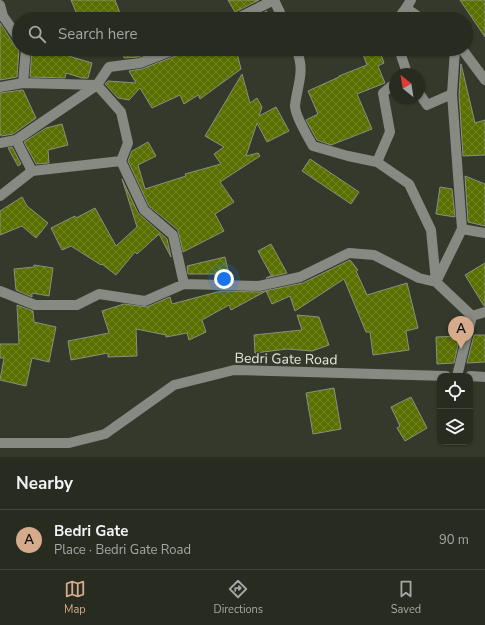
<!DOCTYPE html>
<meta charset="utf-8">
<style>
body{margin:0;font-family:"Nunito Sans",sans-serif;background:#34372d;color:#f1f3f6}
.controls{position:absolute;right:12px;bottom:12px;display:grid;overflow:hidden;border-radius:8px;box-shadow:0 1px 3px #0004}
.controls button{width:36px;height:36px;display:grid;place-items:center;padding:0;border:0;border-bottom:1px solid #44473e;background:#282b20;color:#f1f3f6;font:20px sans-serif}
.compass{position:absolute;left:389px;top:68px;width:36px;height:36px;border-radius:50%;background:#282b20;box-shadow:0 1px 3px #0004;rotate:330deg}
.you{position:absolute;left:224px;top:279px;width:14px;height:14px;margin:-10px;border:3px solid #fff;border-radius:50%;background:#1a73e8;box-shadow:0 0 0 6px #1a73e833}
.badge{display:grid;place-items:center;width:26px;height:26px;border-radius:50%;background:#d6ab8b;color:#111;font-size:13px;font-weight:700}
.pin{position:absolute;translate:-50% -33px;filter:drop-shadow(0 1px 2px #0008)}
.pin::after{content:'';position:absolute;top:21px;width:14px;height:12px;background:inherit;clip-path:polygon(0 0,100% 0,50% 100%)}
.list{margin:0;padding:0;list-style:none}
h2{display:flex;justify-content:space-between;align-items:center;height:52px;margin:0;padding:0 16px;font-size:17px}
h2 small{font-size:13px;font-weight:400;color:#a5a7a5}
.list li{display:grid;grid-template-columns:26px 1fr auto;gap:12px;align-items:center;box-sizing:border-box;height:60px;padding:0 16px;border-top:1px solid #44473e}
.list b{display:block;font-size:15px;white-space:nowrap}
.list p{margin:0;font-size:13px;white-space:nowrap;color:#a5a7a5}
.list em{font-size:13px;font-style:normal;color:#a5a7a5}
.icon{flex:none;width:22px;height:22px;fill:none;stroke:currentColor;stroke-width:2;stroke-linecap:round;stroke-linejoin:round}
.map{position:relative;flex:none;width:485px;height:457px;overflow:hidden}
.search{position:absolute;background:#282b20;box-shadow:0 1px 3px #0004;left:12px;right:12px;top:12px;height:44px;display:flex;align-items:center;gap:10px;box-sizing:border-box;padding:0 14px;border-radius:22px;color:#a5a7a5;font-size:15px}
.sheet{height:112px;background:#282b20}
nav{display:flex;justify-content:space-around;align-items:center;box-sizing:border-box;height:56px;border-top:1px solid #44473e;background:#282b20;font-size:11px;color:#a5a7a5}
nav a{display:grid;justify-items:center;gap:2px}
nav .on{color:#d6ab8b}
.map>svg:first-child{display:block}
</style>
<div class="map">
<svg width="485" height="457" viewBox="0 0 485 457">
<defs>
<pattern id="building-cross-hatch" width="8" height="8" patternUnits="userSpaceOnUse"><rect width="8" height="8" fill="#596f00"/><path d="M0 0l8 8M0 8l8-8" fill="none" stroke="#718425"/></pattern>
</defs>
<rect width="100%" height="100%" fill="#35392b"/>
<path fill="url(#building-cross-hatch)" stroke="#8a907f" d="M71,0H115L121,16L113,19H79Z
M228,0H259L235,12Z
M460,0H485V37Z
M267,11L260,15L263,19H251Z
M0,23L17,49H19L17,77L0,80Z
M32,49L51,53L52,51L92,63L88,78H82L66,73L65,78L30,77Z
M123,49H158L138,57L124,58Z
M182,49H201L205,54L226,49H236L241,69L200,99L198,95L184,104L180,95L152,108L140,88L129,100L118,98L105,84L108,81L136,83L129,71L142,69L178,55L181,53Z
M361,49H379L384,63L378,66L385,83L357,94L372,129L331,145L317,140L306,120L318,114L308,91L339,77V76L367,65Z
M461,64L475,123L485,120V155L463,156L459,94Z
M242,74L250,103L257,98L262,107L259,116L276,107L289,131L267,142L257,123L246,156L258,153L260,156L220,182L234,202L215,214L224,231L183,252L178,230L149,206L128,161L132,151L148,142L156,156L138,165L145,189L186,176L185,174L221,164L214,154L224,147L205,136Z
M23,90L36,118L13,134L1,136L0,133V93Z
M62,124L68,145L48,150L49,163L36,164L24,142L46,128Z
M12,147L21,164L18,166L8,148Z
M310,159L359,192L351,204L302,171Z
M465,176L485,184V226L468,222Z
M122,179L138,213L167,239L171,257L159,234L137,254L135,252L116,275L102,264L101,265L71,246L62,250L51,228L75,216L76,218L95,208L116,246L137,227Z
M440,187L452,189L455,217L436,214Z
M22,197L27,206L48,223L36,238L22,226L0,235V211Z
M271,244L287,273L266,278L273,275H271L258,251Z
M225,257L229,274H188L187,266Z
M350,260L358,270L356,271L367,295L407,283L418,328L406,331L409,350L373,355L370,332H366L344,279L295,311L290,296L272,304L266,291L231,310L229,305L202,320L206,332L189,340L187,333L166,337V335L136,329L137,356L108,357V353L71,360L68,341L109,333L102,311L124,304L147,307L170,297L172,304L221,291L260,292L303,283Z
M485,263V306H484L465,275Z
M34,265L53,268L49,296L32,293V297L16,290L14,269L34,267Z
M17,305L33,311L34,322L56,327L49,362L32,358L26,386L0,380L4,358H0V344H19Z
M297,315L319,317L329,345L312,351L287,349L255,353L254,335L302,330Z
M474,335H485V362L467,363Z
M460,336L454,363L437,364L436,337Z
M334,388L341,429L313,434L306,393Z
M411,397L427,428L405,441L397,428L400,426L391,407Z"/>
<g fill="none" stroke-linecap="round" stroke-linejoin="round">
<path stroke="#878a83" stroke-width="10" d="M274,0L283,19
M411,0L406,8L422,19
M0,5L3,16L19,39
M236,19L274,0
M398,19L406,8
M296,49C306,71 297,85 295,106C295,116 308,137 313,146L348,156L377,162L409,184L431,230L436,282
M399,49L407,73
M462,49L485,80
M23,83L97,85L121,112L128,143L121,161L144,210L173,235L184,284
M0,87L23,83L26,49
M419,93L427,105L452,94L455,49
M452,94L462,229
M16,140L32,171
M0,143L16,140L97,85L109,67L140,63L176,49
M377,162L390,132L383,93L395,83
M0,196L32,171L121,161
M436,282L462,229L485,233
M0,291L35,305H77L99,294L145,301L184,284L259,286L300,277L349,253L374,255L419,278L436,282L472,316
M472,316L485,312
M457,376L472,316
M470,376L485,377
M0,443H69L105,434L174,385L234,370L446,376"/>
</g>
<g text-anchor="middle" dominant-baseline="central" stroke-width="3" stroke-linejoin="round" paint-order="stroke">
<g font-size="14" fill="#e4e7de" stroke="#35392b">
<text transform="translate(286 359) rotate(1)">Bedri Gate Road</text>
</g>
</g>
</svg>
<div class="controls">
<button><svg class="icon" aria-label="locate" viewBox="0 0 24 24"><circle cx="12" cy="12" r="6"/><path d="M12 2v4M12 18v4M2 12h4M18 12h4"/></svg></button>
<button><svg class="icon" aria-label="layers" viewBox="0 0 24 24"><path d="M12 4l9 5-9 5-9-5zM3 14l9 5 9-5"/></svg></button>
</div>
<svg class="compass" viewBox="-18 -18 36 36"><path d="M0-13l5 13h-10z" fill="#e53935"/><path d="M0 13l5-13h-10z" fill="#a5a7a5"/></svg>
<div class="you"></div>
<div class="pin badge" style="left:461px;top:349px">A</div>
<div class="search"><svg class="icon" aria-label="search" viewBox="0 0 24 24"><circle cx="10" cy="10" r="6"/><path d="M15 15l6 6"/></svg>Search here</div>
</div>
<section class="sheet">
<h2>Nearby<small></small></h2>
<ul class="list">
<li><span class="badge">A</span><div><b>Bedri Gate</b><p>Place · Bedri Gate Road</p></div><em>90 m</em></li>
</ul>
</section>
<nav>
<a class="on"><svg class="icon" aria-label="map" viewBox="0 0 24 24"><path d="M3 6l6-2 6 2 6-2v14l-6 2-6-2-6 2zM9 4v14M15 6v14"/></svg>Map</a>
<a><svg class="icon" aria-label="directions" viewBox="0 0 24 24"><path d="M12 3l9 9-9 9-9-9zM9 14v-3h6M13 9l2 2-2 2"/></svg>Directions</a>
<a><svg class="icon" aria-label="saved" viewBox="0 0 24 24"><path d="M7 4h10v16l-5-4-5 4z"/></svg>Saved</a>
</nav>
